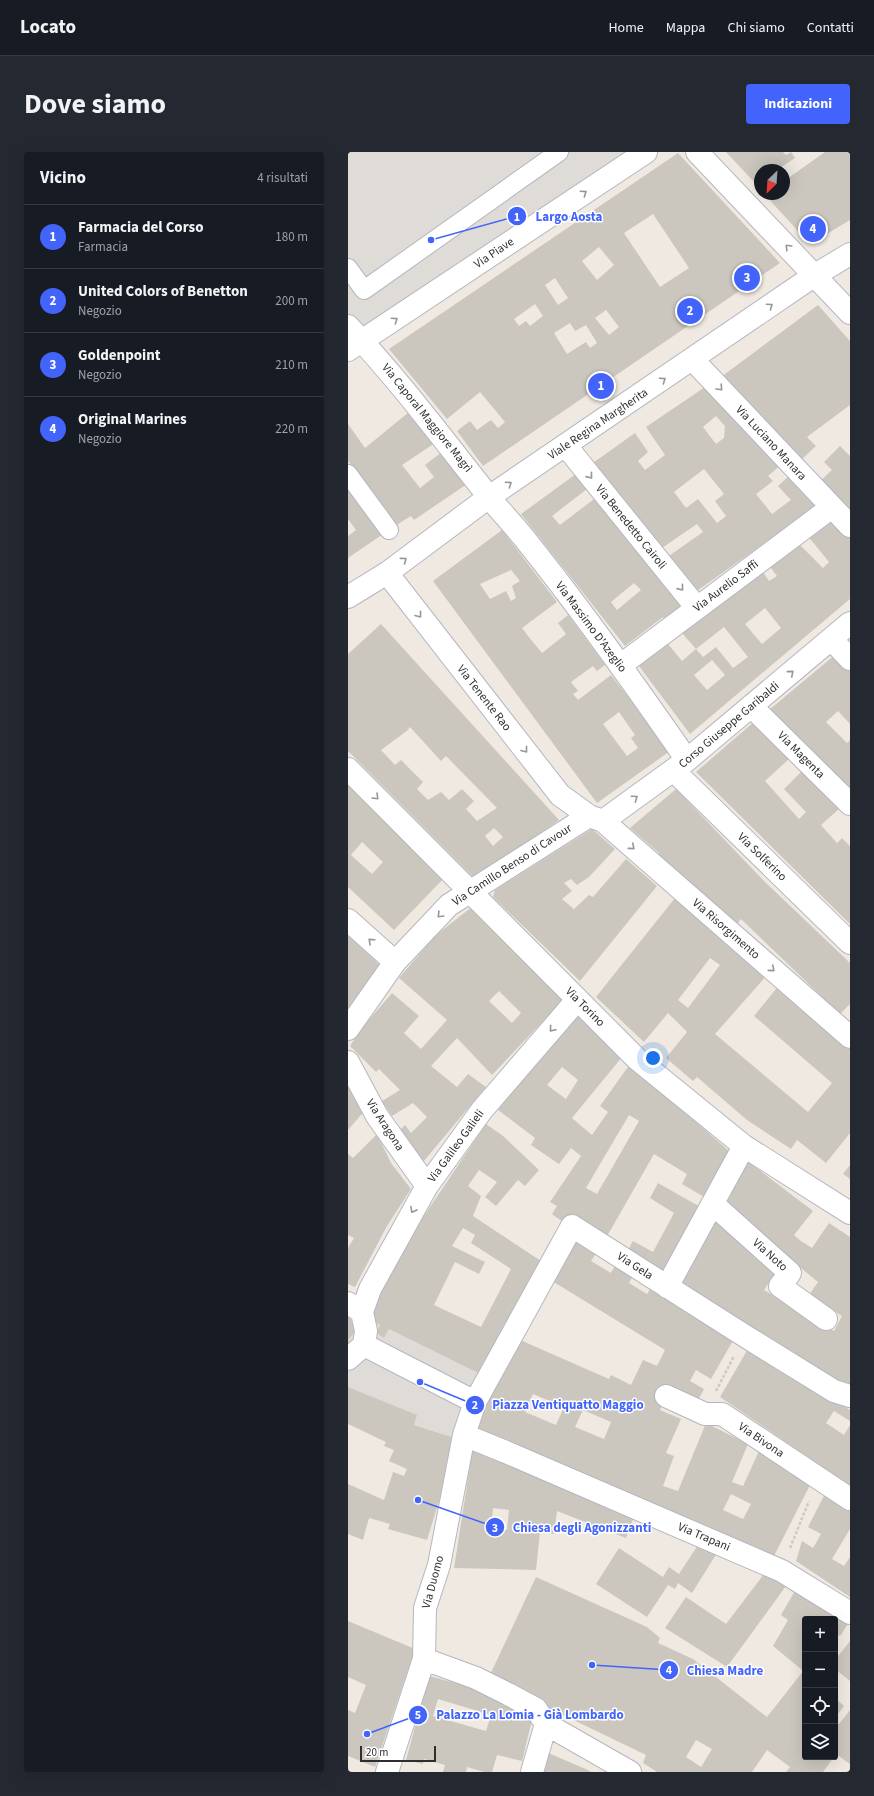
<!DOCTYPE html>
<html lang="it">
<meta charset="utf-8">
<style>
body{margin:0;font-family:"Source Sans 3",sans-serif;background:#242831;color:#f1f3f6}
.controls{position:absolute;right:12px;bottom:12px;display:grid;overflow:hidden;border-radius:4px;box-shadow:0 4px 16px #0002}
.controls button{width:36px;height:36px;display:grid;place-items:center;padding:0;border:0;border-bottom:1px solid #363941;background:#171b24;color:#f1f3f6;font:20px sans-serif}
.compass{position:absolute;left:406px;top:12px;width:36px;height:36px;border-radius:50%;background:#171b24;box-shadow:0 4px 16px #0002;rotate:205deg}
.scale{position:absolute;left:12px;bottom:10px;width:76px;box-sizing:border-box;padding-left:4px;border:2px solid #2e2e2e;border-top:0;font-size:11px;line-height:14px;white-space:nowrap;color:#2e2e2e;-webkit-text-stroke:3px #fff;paint-order:stroke}
.you{position:absolute;left:305px;top:906px;width:14px;height:14px;margin:-10px;border:3px solid #fff;border-radius:50%;background:#1a73e8;box-shadow:0 0 0 6px #1a73e833}
.badge{display:grid;place-items:center;width:26px;height:26px;border-radius:50%;background:#4264fb;color:#fff;font-size:13px;font-weight:700}
.pin{position:absolute;translate:-50% -50%;border:2px solid #fff;box-shadow:0 1px 4px #0006}
.list{margin:0;padding:0;list-style:none}
h2{display:flex;justify-content:space-between;align-items:center;height:52px;margin:0;padding:0 16px;font-size:17px}
h2 small{font-size:13px;font-weight:400;color:#9ea1a6}
.list li{display:grid;grid-template-columns:26px 1fr auto;gap:12px;align-items:center;box-sizing:border-box;height:64px;padding:0 16px;border-top:1px solid #363941}
.list b{display:block;font-size:15px;white-space:nowrap}
.list p{margin:0;font-size:13px;white-space:nowrap;color:#9ea1a6}
.list em{font-size:13px;font-style:normal;color:#9ea1a6}
.icon{flex:none;width:22px;height:22px;fill:none;stroke:currentColor;stroke-width:2;stroke-linecap:round;stroke-linejoin:round}
.map{position:relative;flex:none;width:502px;height:1620px;overflow:hidden;border-radius:4px}
header{display:flex;align-items:center;gap:24px;box-sizing:border-box;height:56px;padding:0 20px;background:#171b24;border-bottom:1px solid #363941}
header strong{font-size:19px}
nav{display:flex;gap:22px;margin-inline-start:auto;font-size:14px}
.intro{display:flex;align-items:center;justify-content:space-between;box-sizing:border-box;height:96px;padding:0 24px}
h1{margin:0;font-size:28px}
.button{padding:10px 18px;border-radius:4px;background:#4264fb;color:#fff;font-size:14px;font-weight:700}
main{display:flex;gap:24px;padding:0 24px}
aside{flex:1;background:#171b24;border-radius:4px;box-shadow:0 4px 16px #0002}
.map>svg:first-child{display:block}
</style>
<header>
<strong>Locato</strong>
<nav><a>Home</a><a>Mappa</a><a>Chi siamo</a><a>Contatti</a></nav>
</header>
<div class="intro"><h1>Dove siamo</h1><a class="button">Indicazioni</a></div>
<main>
<aside>
<h2>Vicino<small>4 risultati</small></h2>
<ul class="list">
<li><span class="badge">1</span><div><b>Farmacia del Corso</b><p>Farmacia</p></div><em>180 m</em></li>
<li><span class="badge">2</span><div><b>United Colors of Benetton</b><p>Negozio</p></div><em>200 m</em></li>
<li><span class="badge">3</span><div><b>Goldenpoint</b><p>Negozio</p></div><em>210 m</em></li>
<li><span class="badge">4</span><div><b>Original Marines</b><p>Negozio</p></div><em>220 m</em></li>
</ul>
</aside>
<div class="map">
<svg width="502" height="1620" viewBox="0 0 502 1620">
<rect width="100%" height="100%" fill="#efe9e1"/>
<path fill="#dfdcd8" d="M0,0H298L0,198Z
M23,1168L32,1173L28,1181L36,1186L41,1177L132,1222L149,1233L135,1261L110,1287L66,1273L68,1263L0,1235V1188L11,1176Z"/>
<path fill="#cbc7bf" fill-rule="evenodd" d="M378,0H435L438,3L443,0L447,6L429,18H412V29L408,32Z
M477,0H502V68L462,92L417,43L436,42V29Z
M330,1L432,111L135,314L109,279L122,269L129,278L143,268L150,276L157,270L132,240L99,267L41,197ZM305,62L341,116L312,135L276,81ZM251,95L266,113L249,128L234,109ZM207,126L220,146L210,153L197,133ZM187,152L195,164L182,174L178,169L171,174L166,167ZM258,158L271,175L261,183L247,166ZM222,171L227,179L238,173L249,191L242,196L238,190L219,202L206,181Z
M470,153L502,189V253L459,285L468,294L452,309L373,225Z
M360,233L435,311L420,324L425,329L408,342L424,362L443,348L430,334L445,320L471,352L346,441L318,406L355,380L349,372L311,398L242,313L287,281L300,300L290,309L297,318L317,303L298,275ZM368,264L377,274L376,286L368,292L355,275ZM356,317L376,342L367,349L378,364L369,371L350,347L338,356L326,340Z
M61,260L87,291L54,313L72,336L86,325L77,313L94,300L119,332L66,368L63,364L47,374L0,309V272L17,296Z
M492,294L502,304V362L471,330L484,318L476,310Z
M228,322L239,337L204,364L212,373L250,344L336,455L318,469L315,465L277,494L173,362ZM286,431L293,438L269,458L263,450Z
M0,328L38,380L0,406V384L8,378L0,367Z
M481,362L502,385V447L342,582L291,514L320,492L334,509L348,497L334,481L413,417L421,429L429,424L420,412L448,389L475,416L481,410L459,383ZM417,456L433,476L414,492L397,472ZM376,475L400,505L385,516L368,495L355,505L348,497ZM364,508L377,523L359,538L346,523Z
M154,378L209,450L174,476L180,484L194,501L218,482L210,471L220,463L257,513L249,519L245,514L223,530L230,539L225,542L230,548L263,523L322,599L249,651L85,429ZM163,418L172,429L164,434L168,446L163,449L158,439L142,447L132,432ZM271,560L287,583L283,586L290,596L279,604L255,572Z
M33,472L211,668L127,727L0,599V502ZM62,575L93,609L98,604L149,656L129,669L118,657L126,649L114,637L101,648L93,640L80,648L69,637L75,630L53,608L47,613L33,598L60,578ZM146,676L155,685L145,694L137,684Z
M488,502L502,518V572L490,559L478,570L499,591L502,588V639L421,558Z
M407,569L442,606L417,629L451,667L458,660L436,637L455,618L492,656L473,673L489,691L494,686L502,694V772L348,620Z
M0,628L97,725L46,778L0,735ZM14,690L35,710L24,722L3,703Z
M328,637L416,729L502,811V852L492,862L393,767L388,773L308,705L311,701L282,676Z
M244,677L267,697L241,725L229,733L223,727L216,731L224,739L214,747L226,757L241,743L245,745L278,707L309,734L232,829L145,745L147,738Z
M327,746L420,822L367,882L460,960L484,931L406,864L432,832L502,893V981L478,1011L449,988L443,997L399,968L349,925L345,929L318,906L339,880L320,861L296,890L248,845ZM362,806L372,813L340,856L330,848Z
M125,754L217,846L144,923L109,886L83,914L109,935L120,922L138,935L75,1010L51,979L57,973L63,981L79,965L65,951L44,964L34,949L52,938L31,917L28,920L2,894L13,877L44,841L71,864L56,881L73,897L99,868L51,826L87,784ZM151,839L173,861L164,871L141,849Z
M0,783L36,817L0,858Z
M229,860L274,905L224,966L244,983L260,960L252,954L282,912L381,999L358,1046L334,1032L339,1022L306,1002L258,1086L220,1063L215,1070L204,1062L209,1054L202,1050L233,1004L223,996L211,1012L183,993L187,986L150,958L180,919ZM214,915L230,928L218,947L199,933ZM281,963L291,969L249,1042L238,1036Z
M0,924L18,957L0,978Z
M138,972L155,984L191,1018L177,1034L170,1028L148,1054L137,1045L149,1030L131,1018L120,1034L133,1044L125,1064L193,1109L172,1145L132,1222L41,1177L36,1186L28,1181L32,1173L23,1168L37,1131L61,1086ZM115,1076L127,1083L123,1091L163,1117L133,1175L86,1153L107,1110L131,1122L137,1110L104,1094Z
M29,982L43,1011L63,1037L39,1074L7,1135L0,1132V1096L6,1086L0,1083V1002L5,1006Z
M398,1008L465,1059L446,1083L453,1089L464,1096L481,1071L502,1085V1238L332,1133L368,1068L433,1113L416,1138L486,1179L494,1164L461,1143L470,1130L372,1050Z
M502,1013V1027L495,1022Z
M310,1031L354,1056L319,1123L279,1100L285,1089L305,1100L326,1061L302,1046Z
M229,1084L251,1097L243,1109L263,1121L270,1108L288,1118L281,1131L299,1142L305,1132L387,1185L363,1227L348,1218L342,1229L356,1237L348,1252L320,1238L312,1258L333,1267L318,1301L326,1304L315,1334L330,1339L358,1271L400,1292L384,1330L395,1334L411,1299L463,1331L425,1406L127,1276L170,1187L261,1227L263,1223L283,1233L295,1208L309,1214L317,1198L204,1129ZM185,1242L216,1255L208,1273L177,1260ZM235,1258L263,1270L256,1287L227,1275ZM383,1342L403,1352L395,1367L375,1358Z
M0,1164L11,1176L0,1188Z
M401,1195L502,1258V1269L486,1259L478,1271L496,1283L502,1273V1334L372,1245Z
M0,1235L69,1263L66,1273L110,1287L79,1388L40,1377L42,1372L21,1366L15,1388L0,1382V1332L36,1348L45,1320L56,1324L59,1317L41,1309L46,1298L36,1294L38,1290L0,1272Z
M125,1295L287,1362L278,1386L209,1359L206,1382L192,1380L188,1418L106,1416ZM145,1356L161,1358L159,1378L143,1377Z
M479,1338L502,1353V1377L484,1407L496,1414L502,1405V1445L448,1409L454,1389L465,1396L473,1382L460,1375Z
M352,1390L369,1401L344,1441L330,1431L327,1437L320,1433L299,1465L248,1432L271,1396L315,1425L321,1415L331,1422Z
M416,1422L438,1434L379,1515L317,1476L338,1445L378,1472Z
M188,1425L299,1475L312,1486L310,1491L345,1507L419,1565L456,1518L457,1605H486L475,1620H438L442,1615L419,1598L404,1620H309L295,1611L298,1603L140,1527ZM348,1588L364,1597L353,1615L338,1605Z
M448,1437L502,1469L492,1484L487,1481V1467H457V1515L454,1518L425,1494L440,1468L433,1463Z
M0,1469L67,1497L27,1615L0,1604V1558L7,1561L18,1533L0,1525Z
M502,1489V1529L487,1517V1508Z
M81,1524L160,1545L185,1564L174,1609L149,1603L144,1620H136L119,1615L118,1620H95L97,1613L76,1607L75,1612L58,1608ZM90,1547L143,1563L138,1579L85,1564Z
M487,1546L496,1554L487,1566Z
M502,1558V1612L488,1602L487,1604V1568L491,1572Z
M198,1600L240,1618L243,1620H193Z"/>
<g fill="none" stroke-linecap="round" stroke-linejoin="round">
<g stroke="#b4b7c1" stroke-width="20">
<path id="pedestrian" d="M0,116L16,138L211,0
M0,322L41,378"/>
</g>
<g stroke="#b4b7c1" stroke-width="24">
<path id="minor" d="M349,0L502,161
M0,174C51,228 94,286 141,345C152,359 165,372 176,386C234,458 287,533 339,608
M0,198L298,0
M345,208L502,374
M218,294L349,456
M39,421L212,643L241,664L255,669L502,885
M483,487L502,507
M273,513L484,355
M403,554L502,652
M0,617L289,907L396,994L502,1061
M326,619L502,791
M255,669L339,608L502,471
M0,768L47,810
M0,877L47,810L101,753L241,664
M0,910L29,964L79,1034
M365,1052L442,1121L432,1134L478,1167
M319,1135L396,994
M0,1151L14,1160L18,1179L16,1193
M14,1160L22,1137L79,1034L134,958L229,848
M16,1193L127,1250
M0,1207L16,1193
M318,1244L357,1262H374L502,1347
M116,1283L158,1300L434,1419L502,1461
M76,1507L128,1526L160,1542L188,1557L198,1572L282,1620
M39,1620L76,1507L77,1456L91,1413L116,1283L127,1250L224,1074L397,1184L486,1239L502,1244
M184,1620L198,1572"/>
</g>
<g stroke="#b4b7c1" stroke-width="24">
<path id="tertiary" d="M0,445L39,421L141,345L467,123L502,102"/>
</g>
<path stroke="#c9c9c9" stroke-width="2.5" stroke-dasharray="3 2" stroke-linecap="butt" d="M368,1239L386,1204
M442,1396L461,1349"/>
<use href="#pedestrian" stroke="#fff" stroke-width="18"/>
<use href="#minor" stroke="#fff" stroke-width="22"/>
<use href="#tertiary" stroke="#fff" stroke-width="22"/>
</g>
<defs><path id="oneway-chevron" d="M-2-3.5L2.5 0L-2 3.5" fill="none" stroke-width="1.6" stroke-linecap="round" stroke-linejoin="round"/></defs>
<g stroke="#969696">
<use href="#oneway-chevron" transform="translate(236 41) rotate(-34)"/>
<use href="#oneway-chevron" transform="translate(440 95) rotate(-134)"/>
<use href="#oneway-chevron" transform="translate(422 154) rotate(-35)"/>
<use href="#oneway-chevron" transform="translate(47 168) rotate(-34)"/>
<use href="#oneway-chevron" transform="translate(315 228) rotate(-34)"/>
<use href="#oneway-chevron" transform="translate(372 236) rotate(47)"/>
<use href="#oneway-chevron" transform="translate(242 324) rotate(51)"/>
<use href="#oneway-chevron" transform="translate(161 332) rotate(-34)"/>
<use href="#oneway-chevron" transform="translate(56 408) rotate(-37)"/>
<use href="#oneway-chevron" transform="translate(333 436) rotate(51)"/>
<use href="#oneway-chevron" transform="translate(71 463) rotate(52)"/>
<use href="#oneway-chevron" transform="translate(443 521) rotate(-40)"/>
<use href="#oneway-chevron" transform="translate(177 598) rotate(52)"/>
<use href="#oneway-chevron" transform="translate(28 645) rotate(45)"/>
<use href="#oneway-chevron" transform="translate(287 646) rotate(-35)"/>
<use href="#oneway-chevron" transform="translate(284 695) rotate(41)"/>
<use href="#oneway-chevron" transform="translate(92 763) rotate(134)"/>
<use href="#oneway-chevron" transform="translate(23 789) rotate(-138)"/>
<use href="#oneway-chevron" transform="translate(424 817) rotate(41)"/>
<use href="#oneway-chevron" transform="translate(204 877) rotate(131)"/>
<use href="#oneway-chevron" transform="translate(65 1058) rotate(119)"/>
</g>
<g text-anchor="middle" dominant-baseline="central" stroke-width="3" stroke-linejoin="round" paint-order="stroke">
<g font-size="12" fill="#2e2e2e" stroke="#fff">
<text transform="translate(146 101) rotate(-34)">Via Piave</text>
<text transform="translate(79 266) rotate(51)">Via Caporal Maggiore Magrì</text>
<text transform="translate(250 272) rotate(-34)">Viale Regina Margherita</text>
<text transform="translate(423 291) rotate(47)">Via Luciano Manara</text>
<text transform="translate(283 375) rotate(51)">Via Benedetto Cairoli</text>
<text transform="translate(378 434) rotate(-37)">Via Aurelio Saffi</text>
<text transform="translate(243 475) rotate(53)">Via Massimo D'Azeglio</text>
<text transform="translate(136 546) rotate(52)">Via Tenente Rao</text>
<text transform="translate(381 573) rotate(-40)">Corso Giuseppe Garibaldi</text>
<text transform="translate(453 603) rotate(45)">Via Magenta</text>
<text transform="translate(414 705) rotate(44)">Via Solferino</text>
<text transform="translate(164 713) rotate(-33)">Via Camillo Benso di Cavour</text>
<text transform="translate(378 777) rotate(41)">Via Risorgimento</text>
<text transform="translate(237 855) rotate(45)">Via Torino</text>
<text transform="translate(37 973) rotate(57)">Via Aragona</text>
<text transform="translate(108 994) rotate(-54)">Via Galileo Galieli</text>
<text transform="translate(422 1103) rotate(42)">Via Noto</text>
<text transform="translate(287 1114) rotate(33)">Via Gela</text>
<text transform="translate(413 1288) rotate(34)">Via Bivona</text>
<text transform="translate(356 1385) rotate(23)">Via Trapani</text>
<text transform="translate(85 1430) rotate(-75)">Via Duomo</text>
</g>
</g>
<path fill="none" stroke="#4264fb" stroke-width="1.5" d="M83 88L169 64M72 1230L127 1253M70 1348L147 1375M244 1513L321 1518M19 1582L70 1563"/>
<g fill="#4264fb" stroke="#fff" stroke-width="1.5">
<circle cx="83" cy="88" r="4"/>
<circle cx="72" cy="1230" r="4"/>
<circle cx="70" cy="1348" r="4"/>
<circle cx="244" cy="1513" r="4"/>
<circle cx="19" cy="1582" r="4"/>
<circle cx="169" cy="64" r="10"/>
<circle cx="127" cy="1253" r="10"/>
<circle cx="147" cy="1375" r="10"/>
<circle cx="321" cy="1518" r="10"/>
<circle cx="70" cy="1563" r="10"/>
</g>
<g font-size="12" text-anchor="middle" font-weight="bold" fill="#fff">
<text x="169" y="69">1</text>
<text x="127" y="1257">2</text>
<text x="147" y="1380">3</text>
<text x="321" y="1522">4</text>
<text x="70" y="1567">5</text>
</g>
<g font-size="13" text-anchor="middle" font-weight="bold" fill="#4264fb" stroke="#fff" stroke-width="3" stroke-linejoin="round" paint-order="stroke">
<text x="221" y="69">Largo Aosta</text>
<text x="220" y="1257">Piazza Ventiquatto Maggio</text>
<text x="234" y="1380">Chiesa degli Agonizzanti</text>
<text x="377" y="1523">Chiesa Madre</text>
<text x="182" y="1567">Palazzo La Lomia - Già Lombardo</text>
</g>
</svg>
<div class="controls">
<button>+</button>
<button>−</button>
<button><svg class="icon" aria-label="locate" viewBox="0 0 24 24"><circle cx="12" cy="12" r="6"/><path d="M12 2v4M12 18v4M2 12h4M18 12h4"/></svg></button>
<button><svg class="icon" aria-label="layers" viewBox="0 0 24 24"><path d="M12 4l9 5-9 5-9-5zM3 14l9 5 9-5"/></svg></button>
</div>
<svg class="compass" viewBox="-18 -18 36 36"><path d="M0-13l5 13h-10z" fill="#e53935"/><path d="M0 13l5-13h-10z" fill="#9ea1a6"/></svg>
<div class="scale">20 m</div>
<div class="you"></div>
<div class="pin badge" style="left:253px;top:234px">1</div>
<div class="pin badge" style="left:342px;top:159px">2</div>
<div class="pin badge" style="left:399px;top:126px">3</div>
<div class="pin badge" style="left:465px;top:77px">4</div>
</div>
</main>
